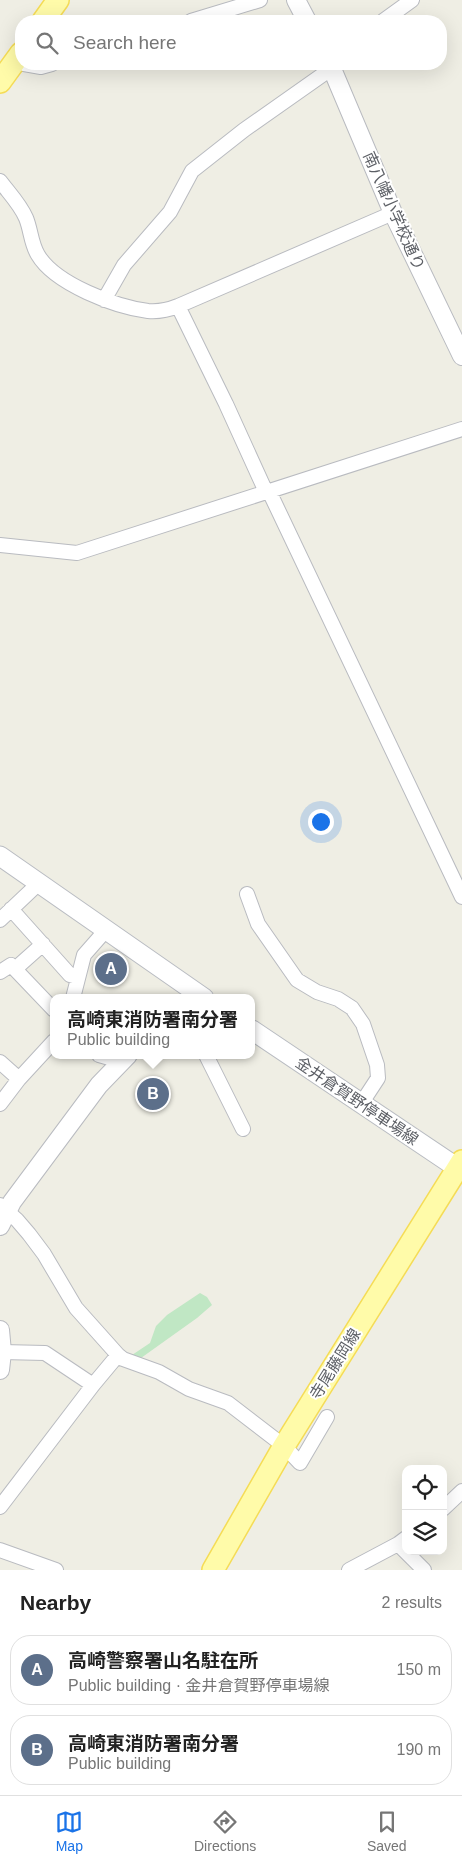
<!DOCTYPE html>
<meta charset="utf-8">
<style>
body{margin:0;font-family:Helvetica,"Noto Sans JP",sans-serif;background:#f6f6f6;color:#222}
.controls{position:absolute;right:15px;bottom:15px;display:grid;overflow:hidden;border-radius:10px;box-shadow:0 5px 20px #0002}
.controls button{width:45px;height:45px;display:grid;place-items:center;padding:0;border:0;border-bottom:1px solid #e0e0e0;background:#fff;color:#222;font:25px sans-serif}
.you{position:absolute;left:320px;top:821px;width:18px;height:18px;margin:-12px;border:4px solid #fff;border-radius:50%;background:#1a73e8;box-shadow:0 0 0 8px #1a73e833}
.badge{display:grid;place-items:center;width:32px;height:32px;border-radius:50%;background:#1a73e8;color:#fff;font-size:16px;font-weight:700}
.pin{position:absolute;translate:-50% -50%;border:2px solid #fff;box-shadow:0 1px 5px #0006}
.popup{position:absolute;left:50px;top:994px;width:205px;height:65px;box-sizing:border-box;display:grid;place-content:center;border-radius:10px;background:#fff;filter:drop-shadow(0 1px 4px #0005);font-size:16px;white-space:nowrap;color:#767676}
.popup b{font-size:19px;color:#222}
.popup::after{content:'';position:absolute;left:50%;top:100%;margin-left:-10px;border:10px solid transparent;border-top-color:#fff}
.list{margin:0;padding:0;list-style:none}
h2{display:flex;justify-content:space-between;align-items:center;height:65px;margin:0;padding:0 20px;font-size:21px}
h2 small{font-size:16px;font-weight:400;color:#767676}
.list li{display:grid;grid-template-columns:32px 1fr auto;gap:15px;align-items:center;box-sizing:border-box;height:70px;margin:0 10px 10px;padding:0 10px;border:1px solid #e0e0e0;border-radius:20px}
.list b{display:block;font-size:19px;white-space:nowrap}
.list p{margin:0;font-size:16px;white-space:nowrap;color:#767676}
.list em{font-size:16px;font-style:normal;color:#767676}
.icon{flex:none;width:28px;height:28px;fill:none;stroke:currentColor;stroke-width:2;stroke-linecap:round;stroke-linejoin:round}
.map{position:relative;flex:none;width:462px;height:1570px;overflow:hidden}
.search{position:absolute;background:#fff;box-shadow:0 5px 20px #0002;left:15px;right:15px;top:15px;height:55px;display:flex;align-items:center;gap:12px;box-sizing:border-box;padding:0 18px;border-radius:20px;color:#767676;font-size:19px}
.sheet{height:225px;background:#fff}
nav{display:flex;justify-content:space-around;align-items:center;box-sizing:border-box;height:70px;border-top:1px solid #e0e0e0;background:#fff;font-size:14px;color:#767676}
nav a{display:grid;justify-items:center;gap:2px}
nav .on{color:#1a73e8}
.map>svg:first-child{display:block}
</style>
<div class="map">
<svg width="462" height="1570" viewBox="0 0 462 1570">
<rect width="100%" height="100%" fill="#efeee4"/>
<path fill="#c0e7c4" d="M200,1293L207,1297L212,1305L197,1318L141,1358L132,1355L150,1343L156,1326L167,1315Z"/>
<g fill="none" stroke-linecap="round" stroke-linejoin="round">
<g stroke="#b9bbc0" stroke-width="16">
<path id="minor" d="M191,21L260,0
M383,21L412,0
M24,64L41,67L52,64
M0,181C9,193 20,204 26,218C31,230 31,244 38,255C55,284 116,307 148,311C159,312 168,310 178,306L393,213
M104,300L124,265L170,212L192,171L244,130L325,73L329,64
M178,306L226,404L266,492
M269,491L462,897
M0,545L77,553L462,429
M247,894L258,924L297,980L317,992L338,999L352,1008L363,1024L377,1065L378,1078L361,1104
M11,909L70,975L77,977
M0,920L39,883
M15,969L43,944
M0,972L11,965L54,1010
M73,998L84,955L106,930
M99,1055L120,1061
M206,1055L243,1129
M0,1062L19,1079
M0,1104L19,1079L54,1041
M0,1205L17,1220L29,1234L44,1254L76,1308L118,1355L123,1359L159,1372L189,1389L228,1403L284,1446L300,1463L327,1417
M2,1352L45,1353L93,1385
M0,1507L93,1385L118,1355
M443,1509L462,1491
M398,1544L424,1570
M0,1550L56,1570
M349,1570L398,1544L406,1538"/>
</g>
<g stroke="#b9bbc0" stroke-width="20">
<path id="tertiary" d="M296,0L307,21
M330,64L393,213L462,356
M0,1226L12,1202L99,1085L128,1055
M0,1330L2,1352L0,1370"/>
</g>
<g stroke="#b9bcc2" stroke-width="21">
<path id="secondary" d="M0,856L204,998
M252,1030L462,1171"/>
</g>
<g stroke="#f5dc56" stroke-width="24">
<path id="primary" d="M43,21L58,0
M0,82L21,53
M213,1570L284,1446L462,1161"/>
</g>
<use href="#minor" stroke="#fff" stroke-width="14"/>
<use href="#tertiary" stroke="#fff" stroke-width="18"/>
<use href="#secondary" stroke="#fff" stroke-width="19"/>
<use href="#primary" stroke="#fffba9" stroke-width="21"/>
</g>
<g text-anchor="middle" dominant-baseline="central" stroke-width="4" stroke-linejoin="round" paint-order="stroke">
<g font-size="16" fill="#5c5f65" stroke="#fff">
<text transform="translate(394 211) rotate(66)">南八幡小学校通り</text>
<text transform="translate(357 1101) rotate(34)">金井倉賀野停車場線</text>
<text transform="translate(335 1364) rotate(-58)">寺尾藤岡線</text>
</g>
</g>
</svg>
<div class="controls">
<button><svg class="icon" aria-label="locate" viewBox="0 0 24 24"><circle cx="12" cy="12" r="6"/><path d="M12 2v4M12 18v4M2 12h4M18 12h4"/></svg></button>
<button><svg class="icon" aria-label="layers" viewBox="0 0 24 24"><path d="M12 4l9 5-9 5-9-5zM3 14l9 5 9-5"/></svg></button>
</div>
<div class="you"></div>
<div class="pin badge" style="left:111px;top:969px;background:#5c6f8a">A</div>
<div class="pin badge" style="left:153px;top:1094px;background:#5c6f8a">B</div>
<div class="popup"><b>高崎東消防署南分署</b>Public building</div>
<div class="search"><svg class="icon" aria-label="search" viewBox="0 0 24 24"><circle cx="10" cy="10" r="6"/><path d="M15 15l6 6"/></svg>Search here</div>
</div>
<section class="sheet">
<h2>Nearby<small>2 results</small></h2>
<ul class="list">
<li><span class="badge" style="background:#5c6f8a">A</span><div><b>高崎警察署山名駐在所</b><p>Public building · 金井倉賀野停車場線</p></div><em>150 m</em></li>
<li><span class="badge" style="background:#5c6f8a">B</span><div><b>高崎東消防署南分署</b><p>Public building</p></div><em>190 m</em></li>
</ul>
</section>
<nav>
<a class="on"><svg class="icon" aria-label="map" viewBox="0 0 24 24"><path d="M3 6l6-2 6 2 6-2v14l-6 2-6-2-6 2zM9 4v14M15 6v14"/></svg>Map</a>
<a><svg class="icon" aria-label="directions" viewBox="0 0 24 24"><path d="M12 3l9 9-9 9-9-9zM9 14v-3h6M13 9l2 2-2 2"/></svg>Directions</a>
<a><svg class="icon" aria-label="saved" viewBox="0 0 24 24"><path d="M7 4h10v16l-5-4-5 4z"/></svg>Saved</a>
</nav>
